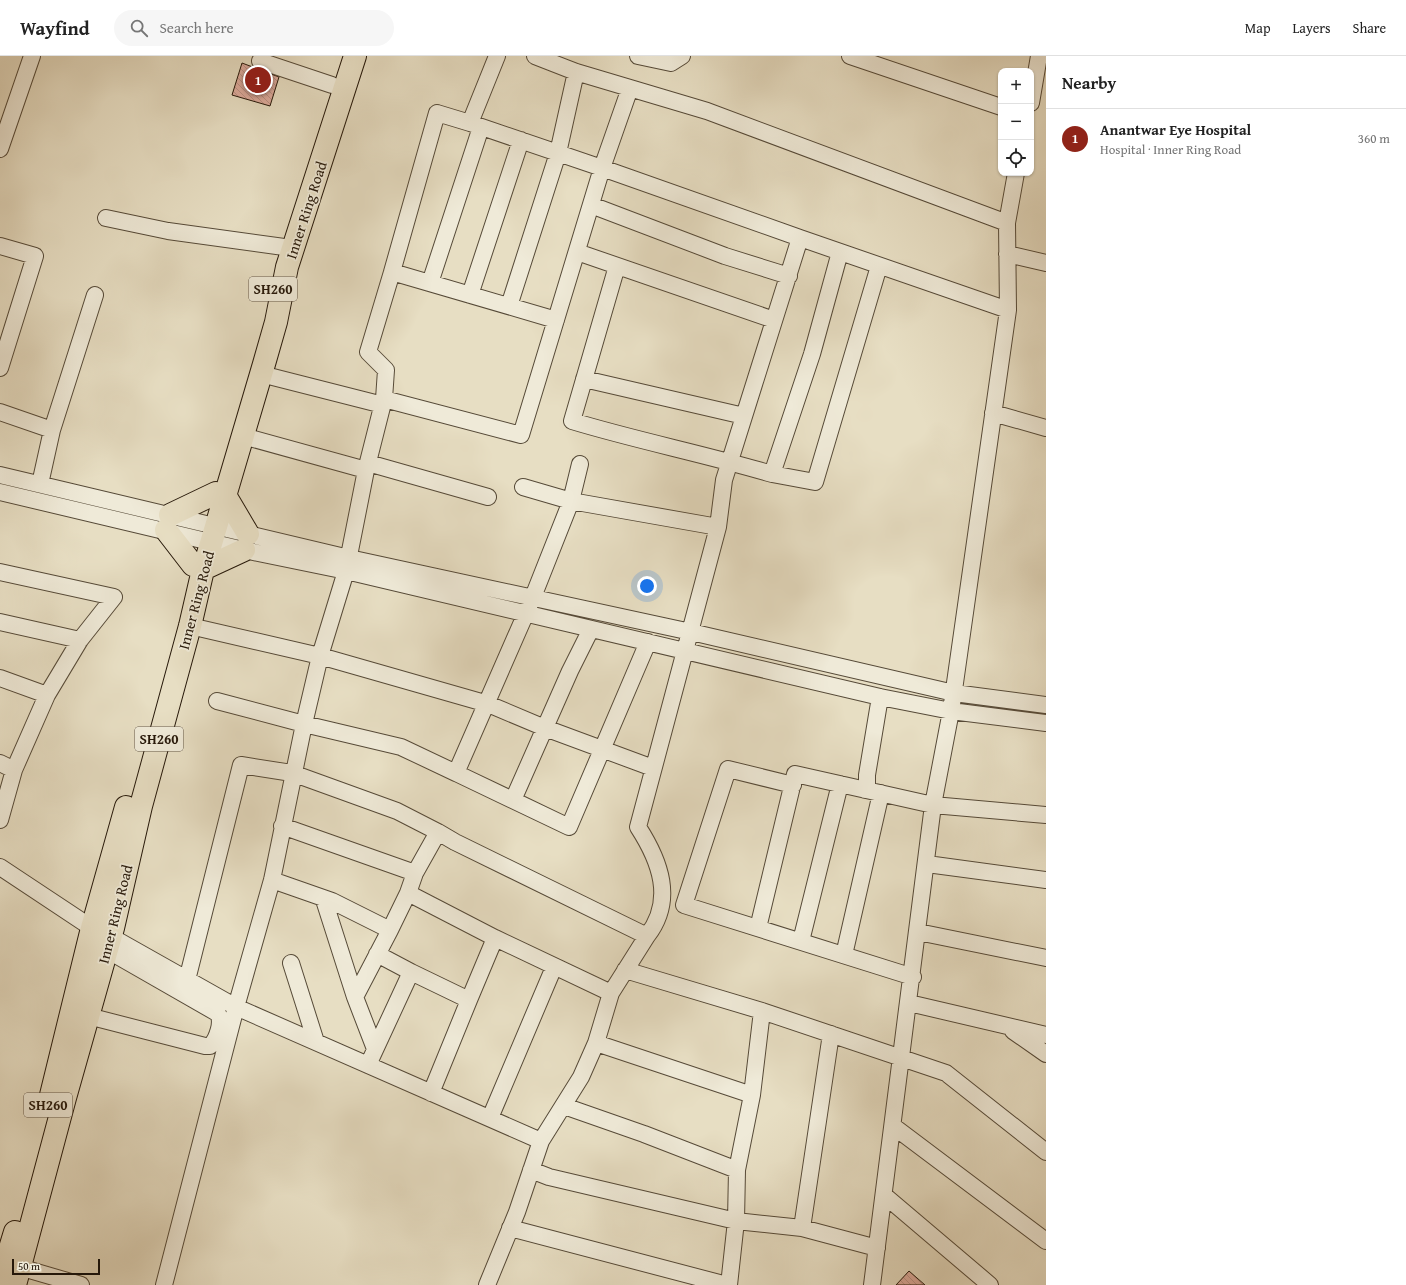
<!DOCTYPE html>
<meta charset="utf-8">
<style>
body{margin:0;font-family:"Gentium Book Plus",serif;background:#f6f6f6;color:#222}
.controls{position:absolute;right:12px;top:12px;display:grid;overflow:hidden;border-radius:8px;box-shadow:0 1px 3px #0004}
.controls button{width:36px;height:36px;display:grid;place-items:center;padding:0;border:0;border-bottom:1px solid #e0e0e0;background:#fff;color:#222;font:20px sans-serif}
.scale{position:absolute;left:12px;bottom:10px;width:88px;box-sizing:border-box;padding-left:4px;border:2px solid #26180a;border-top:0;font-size:11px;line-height:14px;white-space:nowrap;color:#26180a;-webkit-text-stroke:3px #efead8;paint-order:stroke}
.you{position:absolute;left:647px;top:530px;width:14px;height:14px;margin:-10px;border:3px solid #fff;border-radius:50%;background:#1a73e8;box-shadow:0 0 0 6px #1a73e833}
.badge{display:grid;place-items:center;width:26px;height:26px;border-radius:50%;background:#8f2418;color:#fff;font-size:13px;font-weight:700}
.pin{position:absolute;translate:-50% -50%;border:2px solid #fff;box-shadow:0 1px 4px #0006}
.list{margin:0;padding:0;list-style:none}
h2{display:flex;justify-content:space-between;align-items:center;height:52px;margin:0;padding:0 16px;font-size:17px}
h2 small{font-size:13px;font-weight:400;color:#767676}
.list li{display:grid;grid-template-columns:26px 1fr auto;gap:12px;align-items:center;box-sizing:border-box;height:60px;padding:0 16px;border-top:1px solid #e0e0e0}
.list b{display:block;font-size:15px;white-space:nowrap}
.list p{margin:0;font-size:13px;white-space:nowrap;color:#767676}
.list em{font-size:13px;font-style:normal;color:#767676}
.icon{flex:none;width:22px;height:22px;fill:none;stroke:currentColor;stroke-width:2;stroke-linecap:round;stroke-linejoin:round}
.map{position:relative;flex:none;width:1046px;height:1229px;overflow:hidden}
header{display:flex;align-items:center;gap:24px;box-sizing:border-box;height:56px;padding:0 20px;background:#fff;border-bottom:1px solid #e0e0e0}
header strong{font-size:19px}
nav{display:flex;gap:22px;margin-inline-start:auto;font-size:14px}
.search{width:280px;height:36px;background:#f6f6f6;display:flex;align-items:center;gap:10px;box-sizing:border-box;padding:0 14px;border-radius:22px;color:#767676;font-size:15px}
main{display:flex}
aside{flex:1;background:#fff}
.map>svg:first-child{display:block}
</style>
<header>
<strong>Wayfind</strong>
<div class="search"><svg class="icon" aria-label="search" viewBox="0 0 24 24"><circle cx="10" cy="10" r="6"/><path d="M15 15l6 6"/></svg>Search here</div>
<nav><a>Map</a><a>Layers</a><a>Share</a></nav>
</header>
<main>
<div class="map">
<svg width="1046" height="1229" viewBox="0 0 1046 1229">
<defs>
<pattern id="building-back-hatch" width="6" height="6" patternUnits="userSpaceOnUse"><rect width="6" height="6" fill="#deac9e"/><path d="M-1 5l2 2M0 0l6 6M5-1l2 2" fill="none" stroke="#be9387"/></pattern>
</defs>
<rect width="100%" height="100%" fill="#e7dec3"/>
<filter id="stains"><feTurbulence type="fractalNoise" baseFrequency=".005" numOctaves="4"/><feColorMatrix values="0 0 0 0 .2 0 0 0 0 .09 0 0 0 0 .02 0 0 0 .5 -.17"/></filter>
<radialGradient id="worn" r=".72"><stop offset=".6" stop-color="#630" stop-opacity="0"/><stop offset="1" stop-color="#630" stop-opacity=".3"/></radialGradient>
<path fill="url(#building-back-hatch)" stroke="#26180a" d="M242,7L279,21L270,50L232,39Z
M909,1215L925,1229H896Z"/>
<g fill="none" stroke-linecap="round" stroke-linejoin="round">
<g stroke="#564a38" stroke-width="18">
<path id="minor" d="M535,0L576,16L707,55L1007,167
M638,0L671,7L682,0
M850,0L1001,51
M260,5L332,29
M630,32L602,112L800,182L724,424L718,471
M1031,47L1039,0
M0,93L32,0
M591,149L725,200L789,220
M106,162L168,175L284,191
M800,182L1008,254
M0,190L35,200L0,312
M577,196L774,264
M1007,198L1046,207
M617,210L572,365C638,385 705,398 772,418L812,298L840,196
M392,216L437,57L470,67
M430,227L481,71
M470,239L521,84
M509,250L558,97L576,16
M261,318L383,349
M584,323L744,360
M384,343L386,314L368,296L392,216L556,264
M0,356L52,374
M993,357L1046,372
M243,380L366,414
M368,407L488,441
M772,418L815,426L879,210
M0,419L349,502L691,576L954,637L1046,649
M40,428L52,374L95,239
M0,436L244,494L346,515L880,641L951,655L1046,667
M0,516L114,541L80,584L47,639L14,714
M0,566L80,584
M190,570L320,600L488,648L545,672L653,712
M0,622L47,639
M217,645L304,668L401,691L456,717L533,541L571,445L580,408
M0,707L14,714L0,764
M456,717L569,771L648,586
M793,729L728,713L684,849L913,921
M865,734H867V719L880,641
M513,744L570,615L591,573
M282,770L415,817
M927,808L1046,824
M0,811L92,872
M272,824L332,845L390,874L408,837L415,817L438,776L455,786L647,880C675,844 660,805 638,771L718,471L571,445L523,431
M408,837L495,882
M324,844L355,941
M758,872L795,718L933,749L1046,759
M918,876L1046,902
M110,880L236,951L541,1085L581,1021L596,987L611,937L647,880
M801,885L840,728
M377,898L411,916
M844,899L881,737
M291,907L316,986
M625,914L762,955L752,1039L737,1114L736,1165L729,1229
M187,924L241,709L292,717L397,755L438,776
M469,944L495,882L611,937
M909,947L1046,979
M762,955L946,1017L1046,1096
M88,960L205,990H210C217,984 224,964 217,957L107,894
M1013,975L1046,998
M596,987L752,1039
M375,993L355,941L390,874
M368,1009L411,916L469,944L431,1037
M564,1050L644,1078L737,1114
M490,1062L554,911
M893,1070L1046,1185
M531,1114L549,1121L736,1165L802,1172L831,978
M884,1139L990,1229
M510,1172L727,1229
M802,1172L877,1192
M9,1208L81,1229
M164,1229L236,951L272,824L304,668L320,600L346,515L366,414L384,343L521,379L602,112L470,67L497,0
M487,1229L517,1156L541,1085
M872,1229L933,749L951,655L1008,254L1007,167L1016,117"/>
</g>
<g stroke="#26180a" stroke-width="24">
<path id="highway" d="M225,439L248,478
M170,459L216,437
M166,474L193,509
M203,513L244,494
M51,1039L92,872L126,751
M0,1225L15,1176
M15,1229L65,1042L113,872L141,750L190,570L202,518L264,308L276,266L287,211L355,0"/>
</g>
<use href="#minor" stroke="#efead8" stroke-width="16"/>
<use href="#highway" stroke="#e7dec3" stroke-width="22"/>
</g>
<g text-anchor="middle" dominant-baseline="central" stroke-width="3.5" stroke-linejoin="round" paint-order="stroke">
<g fill="#efead8" stroke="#625748" stroke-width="1">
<rect x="249" y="221" width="48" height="24" rx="3"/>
<rect x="135" y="671" width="48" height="24" rx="3"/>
<rect x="24" y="1037" width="48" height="24" rx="3"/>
</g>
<g font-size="14" font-weight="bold" fill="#26180a">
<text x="273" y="233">SH260</text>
<text x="159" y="683">SH260</text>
<text x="48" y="1049">SH260</text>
</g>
<g font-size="15" fill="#26180a" stroke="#efead8">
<text transform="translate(306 154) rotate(-72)">Inner Ring Road</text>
<text transform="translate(196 544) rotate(-75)">Inner Ring Road</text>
<text transform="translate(115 858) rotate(-76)">Inner Ring Road</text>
</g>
</g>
<rect width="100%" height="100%" filter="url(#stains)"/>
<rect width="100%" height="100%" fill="url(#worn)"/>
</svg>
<div class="controls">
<button>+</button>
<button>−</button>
<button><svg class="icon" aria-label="locate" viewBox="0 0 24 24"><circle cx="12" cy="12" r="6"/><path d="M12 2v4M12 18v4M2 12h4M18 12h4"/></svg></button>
</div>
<div class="scale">50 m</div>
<div class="you"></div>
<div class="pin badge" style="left:258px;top:24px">1</div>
</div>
<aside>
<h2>Nearby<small></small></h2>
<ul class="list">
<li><span class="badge">1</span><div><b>Anantwar Eye Hospital</b><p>Hospital · Inner Ring Road</p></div><em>360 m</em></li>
</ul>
</aside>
</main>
